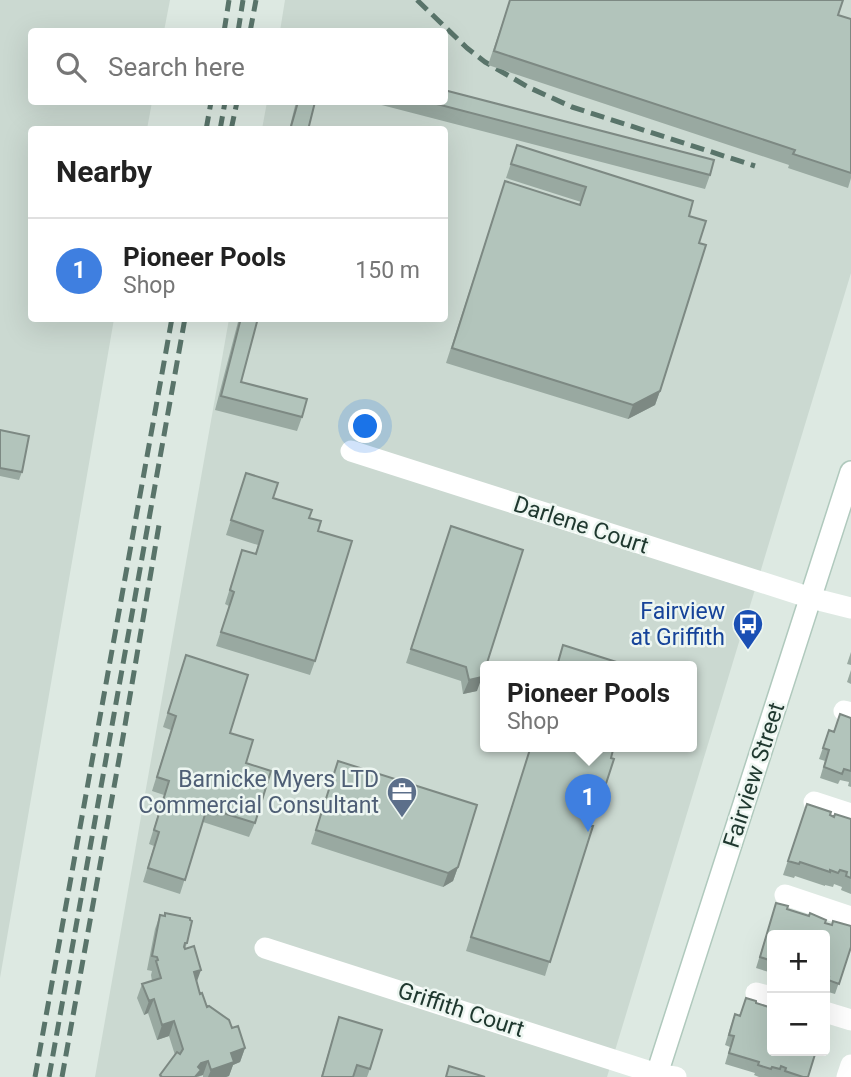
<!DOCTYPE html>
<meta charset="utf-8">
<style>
body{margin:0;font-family:Roboto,sans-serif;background:#f2f2f2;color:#222}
.controls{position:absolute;right:21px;bottom:21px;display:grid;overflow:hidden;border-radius:7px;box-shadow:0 7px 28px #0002}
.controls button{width:63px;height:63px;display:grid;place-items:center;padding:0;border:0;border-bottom:2px solid #e0e0e0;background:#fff;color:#222;font:35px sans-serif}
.you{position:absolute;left:366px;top:427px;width:24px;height:24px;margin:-18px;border:5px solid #fff;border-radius:50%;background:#1a73e8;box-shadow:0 0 0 10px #1a73e833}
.badge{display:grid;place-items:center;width:46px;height:46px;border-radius:50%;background:#f36851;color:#fff;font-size:23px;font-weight:700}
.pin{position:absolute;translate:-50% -58px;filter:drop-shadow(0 2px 4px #0008)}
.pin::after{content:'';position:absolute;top:37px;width:24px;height:21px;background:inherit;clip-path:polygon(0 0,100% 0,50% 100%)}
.popup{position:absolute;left:480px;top:661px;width:217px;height:91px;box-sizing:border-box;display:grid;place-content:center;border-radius:7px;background:#fff;filter:drop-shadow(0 2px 5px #0005);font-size:23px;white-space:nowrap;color:#767676}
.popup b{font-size:26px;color:#222}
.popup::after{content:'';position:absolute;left:50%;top:100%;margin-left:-14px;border:14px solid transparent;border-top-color:#fff}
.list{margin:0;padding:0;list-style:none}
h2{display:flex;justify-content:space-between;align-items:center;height:91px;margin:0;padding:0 28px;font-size:30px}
h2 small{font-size:23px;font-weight:400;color:#767676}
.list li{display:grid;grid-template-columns:46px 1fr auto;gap:21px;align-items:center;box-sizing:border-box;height:105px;padding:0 28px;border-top:2px solid #e0e0e0}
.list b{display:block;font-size:26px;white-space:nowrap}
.list p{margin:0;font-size:23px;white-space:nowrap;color:#767676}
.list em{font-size:23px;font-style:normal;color:#767676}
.icon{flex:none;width:38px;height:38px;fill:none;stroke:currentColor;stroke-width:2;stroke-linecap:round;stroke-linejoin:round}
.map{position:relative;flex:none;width:851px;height:1077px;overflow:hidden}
.search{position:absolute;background:#fff;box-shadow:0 7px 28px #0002;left:28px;top:28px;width:420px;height:77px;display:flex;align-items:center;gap:18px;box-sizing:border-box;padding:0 24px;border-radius:7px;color:#767676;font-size:26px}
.panel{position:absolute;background:#fff;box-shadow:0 7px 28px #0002;left:28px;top:126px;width:420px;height:196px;border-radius:7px}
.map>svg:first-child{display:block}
</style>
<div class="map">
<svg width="851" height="1077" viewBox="0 0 851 1077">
<rect width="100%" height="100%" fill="#dde9e2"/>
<path fill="#cbd9d1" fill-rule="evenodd" d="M0,0H170L164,31L32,32V102H152L147,129L32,130V318L114,319L0,978Z
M285,0H851V273L607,1077H95L229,319L444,318V130L262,129L267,102H444V32L280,31ZM485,666H691V746H485Z"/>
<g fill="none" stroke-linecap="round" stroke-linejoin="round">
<g stroke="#b0c9bd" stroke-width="24">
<path id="secondary" d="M656,1077L851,472"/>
</g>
<path stroke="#fff" stroke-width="21" d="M351,451L811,598L851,608
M844,711L851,713
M814,802L851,814
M785,895L851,917
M265,948L657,1074L676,1077
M756,993L772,997
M825,1012L851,1020
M847,1077L851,1065"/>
<use href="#secondary" stroke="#fff" stroke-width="21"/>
<path stroke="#59746a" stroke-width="5" stroke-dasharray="14 7" stroke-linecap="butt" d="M417,0L467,48L485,62L528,87L572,107L755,166
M224,32L229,0
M238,32L243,0
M250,32L256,0
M206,130L211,102
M220,130L225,102
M231,130L237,102
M35,1077L172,318
M49,1077L185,318
M62,1077L123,737L159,525"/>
</g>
<path fill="#99a9a1" d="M510,0L838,15L851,19V178L848,188L788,168L789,165L488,65Z
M296,102H315L308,130H289Z
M370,102H444L710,175L705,189Z
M517,145L689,216L699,243L660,391L655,405L628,419L446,363L505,181L580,205L581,202L506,178Z
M239,318H258L241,382L302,417L297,431L215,410Z
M0,430L22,472L19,480L0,476Z
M246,473L273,498L309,518L318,531L315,661L310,675L216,646L229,606L225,604L242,550L255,554L258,545L226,535Z
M451,526L477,691L463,694L461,681L406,663Z
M851,652V665L847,664Z
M186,655L246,763L255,823L249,837L203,822L180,894L143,882L154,846L149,844L164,795L152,791L171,730L163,727Z
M851,670V684L847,682Z
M851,718V787L848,786L849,782L840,780L838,784L820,778L825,761L819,759L829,730L834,732Z
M531,746H614L599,805L594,819L593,818L545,976L466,951Z
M338,761L458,867L453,881L443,887L311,844Z
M807,804L830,815L851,819V896V894L841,890L842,887L834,884L833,887L825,885V886L795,876L794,878L783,875Z
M776,903L787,909L825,923L851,947L835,994L825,991V935H772V973L756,968Z
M160,915L187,943L185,949L200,994L207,1007L232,1028L245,1048L240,1062L233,1065L229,1076L226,1077H203V1075L198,1077H159L175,1055L169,1036L157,1040L148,1013L144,1015L137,998L142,984L152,981L151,975L152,971L147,970L155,929Z
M746,998L756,1003L808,1077H759L754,1075L755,1073L725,1064L730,1047L725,1045L731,1025L735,1014L740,1015Z
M339,1017L370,1069L367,1077H321Z"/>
<path fill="#7d8983" d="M660,391L655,405L628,419L633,405Z
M482,677L477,691L463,694L469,680Z
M458,867L453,881L443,887L448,873Z
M201,970L196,984L194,972Z
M154,999L148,1013L144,1015L149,1001Z
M174,1021L169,1036L157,1040L162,1025Z
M245,1048L240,1062L233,1065L229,1076L226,1077H208L211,1070L231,1053Z
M208,1061L203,1075L195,1077L198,1067L201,1063Z"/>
<path fill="#b2c4bb" stroke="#7d8983" stroke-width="2" d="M510,0H843L838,15L851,19V173L793,154L795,150L494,51Z
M444,90L714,160L710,175L429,102H444Z
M298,102H315L308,130H290Z
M517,145L693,201L689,216L706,221L699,243L706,245L660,391L633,405L452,348L505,181L580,205L586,187L511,164Z
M241,318H258L241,382L307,399L302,417L221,396Z
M0,430L29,436L22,472L0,468Z
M246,473L278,483L273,498L312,510L309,518L321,521L318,531L352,541L315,661L221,632L234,592L230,590L242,550L256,554L263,531L231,520Z
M451,526L523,550L486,666H485L482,677L469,680L466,667L411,649Z
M563,645L629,666H557Z
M186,655L248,675L230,733L253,740L246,763L271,771L255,823L207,808L185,880L148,868L159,832L154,830L169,781L157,777L176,716L168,713Z
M840,714L851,718V771L844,769L842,774L824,767L829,750L823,748L829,730L834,732Z
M531,746H614L611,758L614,759L599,805L597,804L590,826H593L550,962L471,937Z
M338,761L477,805L458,867L448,873L316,830Z
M807,804L831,812L830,815L834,817L835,814L851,819V878L846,876L847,872L840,870L838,873L830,870V872L800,862L799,864L788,861Z
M776,903L788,906L787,909L809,916L810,913L826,920L825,923L832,925L833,921L851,926V947L839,984L828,980L829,977L825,976V935H772V961L760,957Z
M165,913L190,918V920L192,921L187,943H185L184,947L185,949L194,946L201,970L194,972L200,994L202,993L207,1007L209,1006L229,1020L232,1028L238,1026L245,1048L231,1053L234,1062L211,1070L208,1061L201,1063L198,1067L201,1070L195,1077H162L160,1075L177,1052L180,1054L183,1049L174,1021L162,1025L154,999L149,1001L142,984L161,978L156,961L158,960L157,957L152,956L160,915L165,916Z
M746,998L756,1001V1003L772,1008V1051H816L808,1077H803L785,1071L786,1068L781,1066L780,1069L772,1067L771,1069L758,1065L759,1062L729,1053L734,1036L729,1035L735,1014L740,1016Z
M339,1017L382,1030L370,1069L357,1065L353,1077H322Z
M449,1066L485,1077H446Z"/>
<defs>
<g id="bus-pin" transform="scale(1.575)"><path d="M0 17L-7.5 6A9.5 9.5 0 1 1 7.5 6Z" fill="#1a4fb4" stroke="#edf6f1"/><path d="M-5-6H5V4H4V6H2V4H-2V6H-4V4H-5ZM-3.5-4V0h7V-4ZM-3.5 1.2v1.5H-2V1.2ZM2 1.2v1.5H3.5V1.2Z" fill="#fff"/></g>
<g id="office-pin" transform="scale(1.575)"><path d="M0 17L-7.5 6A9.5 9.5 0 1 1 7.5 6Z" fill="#5c6f8a" stroke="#edf6f1"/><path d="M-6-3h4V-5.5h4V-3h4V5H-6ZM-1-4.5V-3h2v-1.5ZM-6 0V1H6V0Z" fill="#fff"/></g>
</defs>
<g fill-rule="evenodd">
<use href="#bus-pin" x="748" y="624"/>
<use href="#office-pin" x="402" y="792"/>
</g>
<g text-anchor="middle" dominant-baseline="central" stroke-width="5" stroke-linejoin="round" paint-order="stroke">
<g font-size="23" fill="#1f382f" stroke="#edf6f1">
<text transform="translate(581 525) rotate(18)">Darlene Court</text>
<text transform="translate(754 775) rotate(-72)">Fairview Street</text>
<text transform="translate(461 1010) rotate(18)">Griffith Court</text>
</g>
<g font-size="23" fill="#164399" stroke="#edf6f1" text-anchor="end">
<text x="725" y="611">Fairview<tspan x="725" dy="26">at Griffith</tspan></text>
</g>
<g font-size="23" fill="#4e5e75" stroke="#edf6f1" text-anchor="end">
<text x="379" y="779">Barnicke Myers LTD<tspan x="379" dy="26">Commercial Consultant</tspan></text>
</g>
</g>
</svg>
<div class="controls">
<button>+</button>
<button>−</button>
</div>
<div class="you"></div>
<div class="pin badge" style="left:588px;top:832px;background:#3f7fe0">1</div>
<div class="popup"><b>Pioneer Pools</b>Shop</div>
<div class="search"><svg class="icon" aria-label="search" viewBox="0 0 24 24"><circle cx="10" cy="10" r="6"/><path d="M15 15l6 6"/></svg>Search here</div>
<section class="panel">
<h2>Nearby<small></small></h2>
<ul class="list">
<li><span class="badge" style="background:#3f7fe0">1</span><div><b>Pioneer Pools</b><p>Shop</p></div><em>150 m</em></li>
</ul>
</section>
</div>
